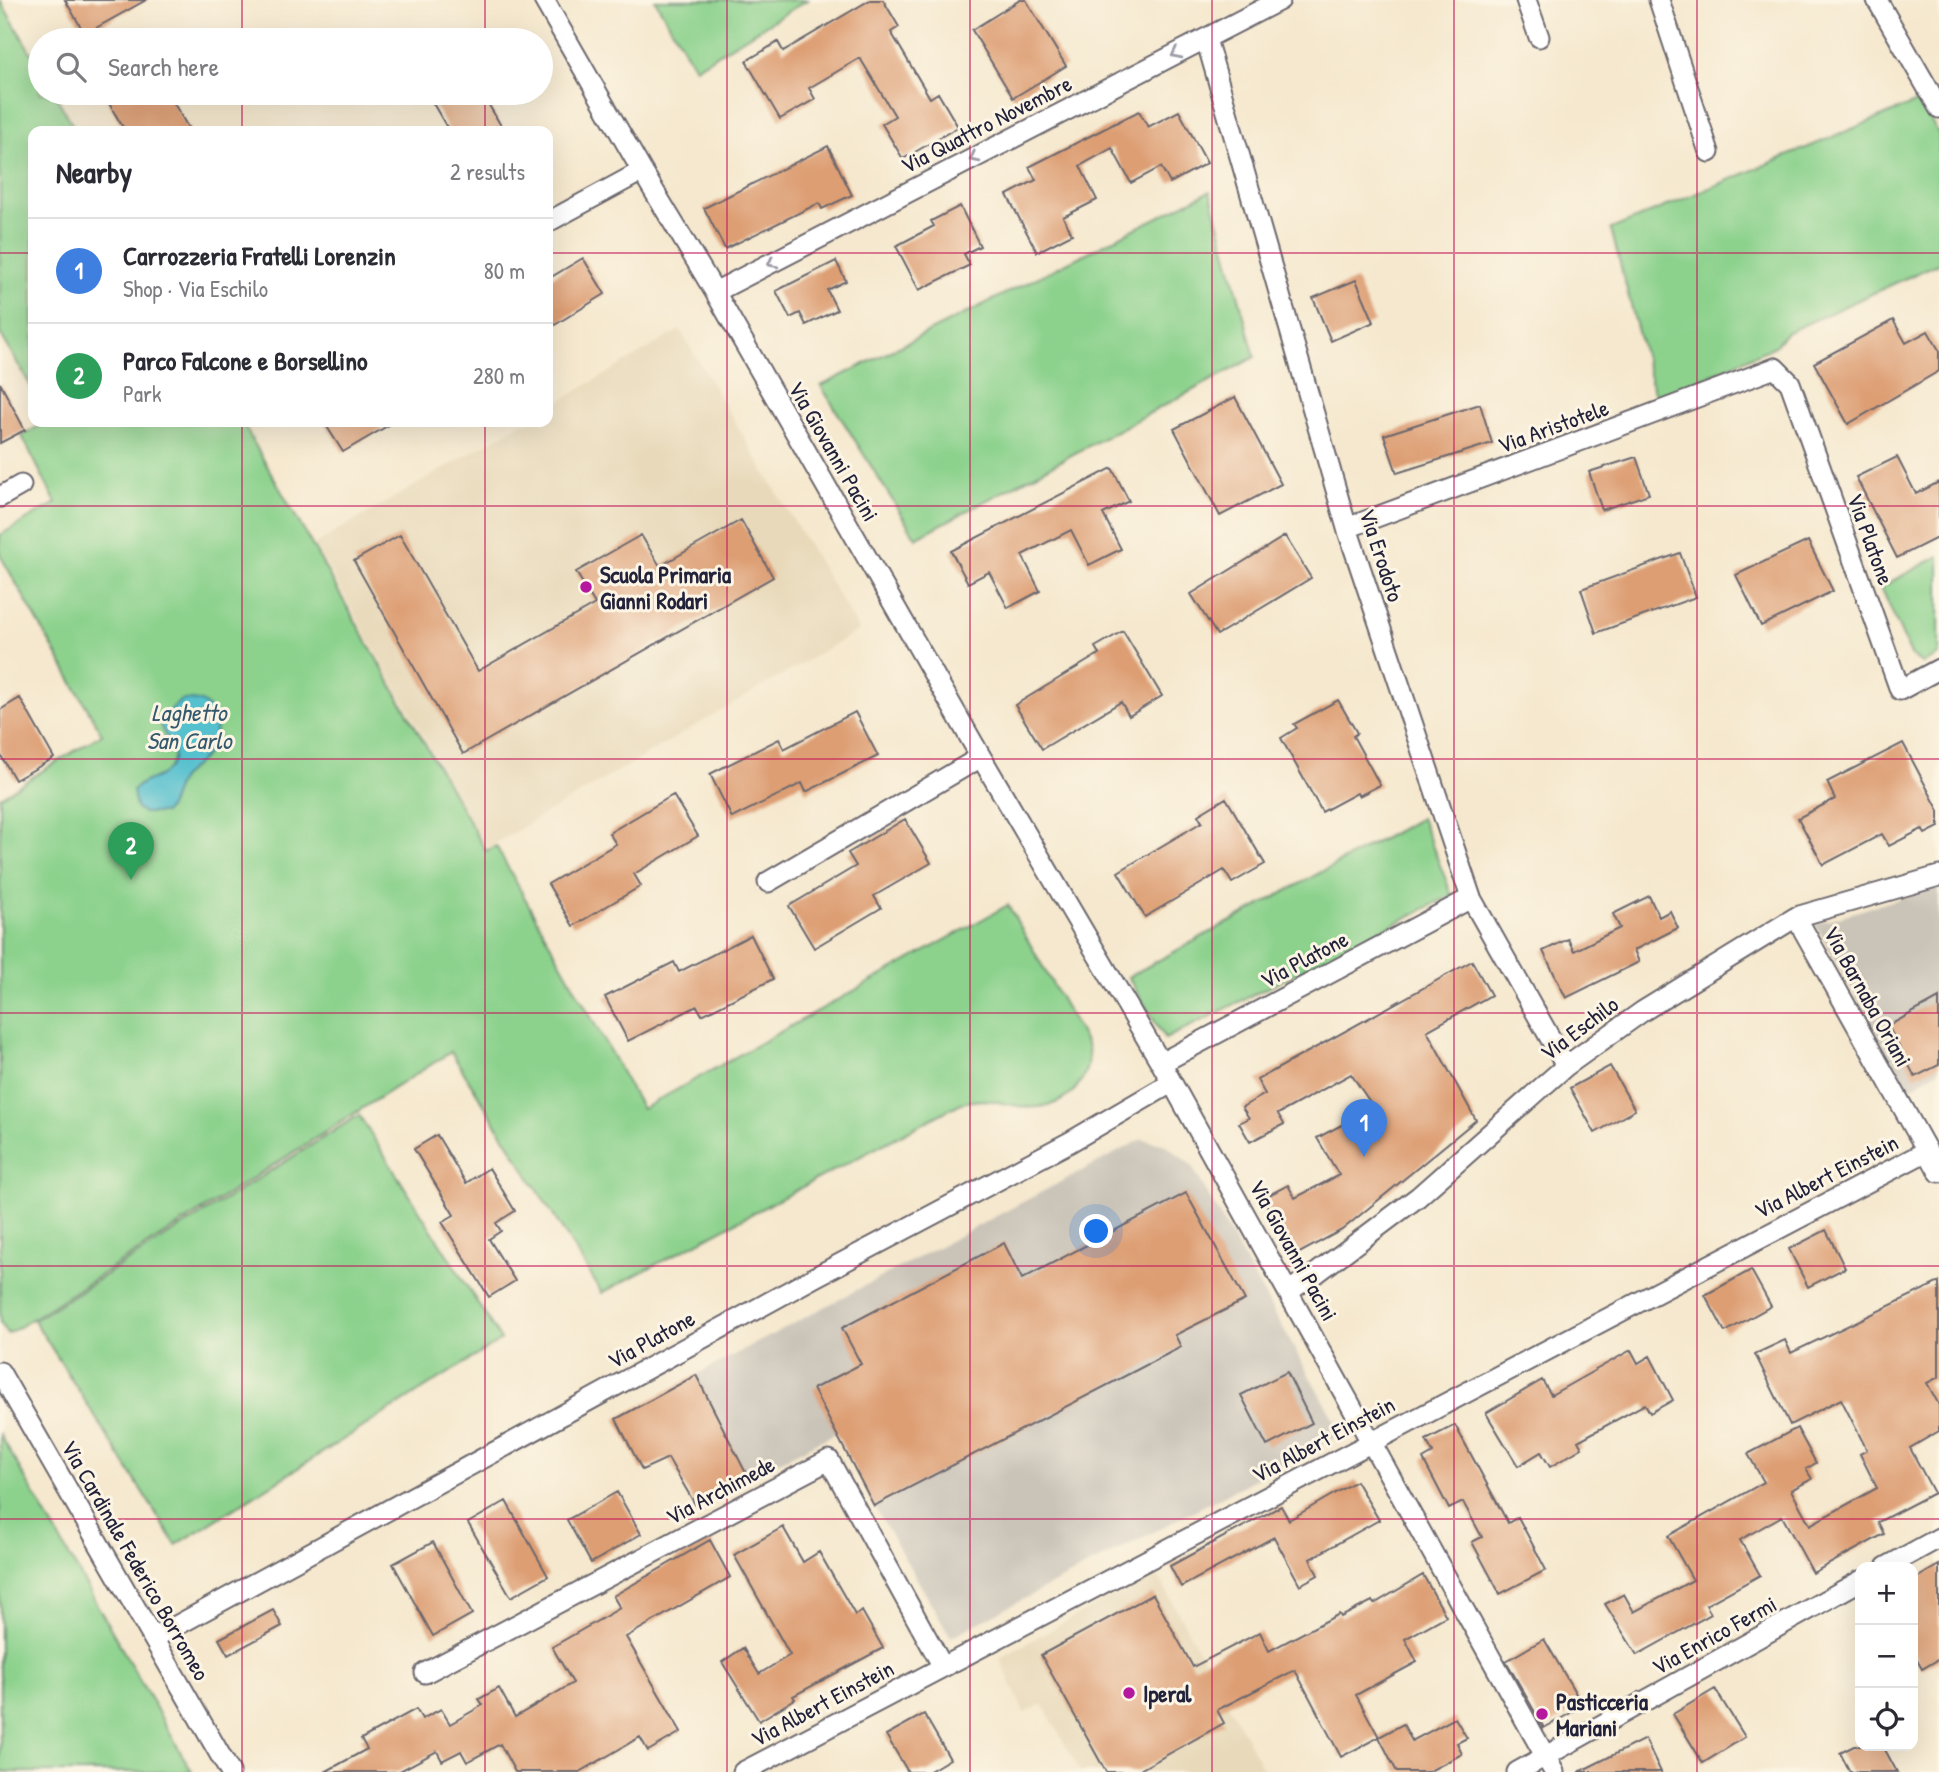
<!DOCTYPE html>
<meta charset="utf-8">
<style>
body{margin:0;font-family:"Patrick Hand",sans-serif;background:#f2f2f3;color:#2b2b33}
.controls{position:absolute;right:21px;bottom:21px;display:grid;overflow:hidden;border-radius:14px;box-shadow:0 7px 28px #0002}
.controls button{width:63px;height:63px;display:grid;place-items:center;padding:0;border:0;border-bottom:2px solid #e1e1e2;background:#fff;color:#2b2b33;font:35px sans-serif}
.you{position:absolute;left:1097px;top:1232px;width:24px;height:24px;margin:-18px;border:5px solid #fff;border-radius:50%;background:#1a73e8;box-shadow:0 0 0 10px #1a73e833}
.badge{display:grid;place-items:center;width:46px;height:46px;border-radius:50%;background:#1a73e8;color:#fff;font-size:23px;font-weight:700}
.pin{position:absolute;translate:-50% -58px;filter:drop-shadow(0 2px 4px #0008)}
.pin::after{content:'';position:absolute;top:37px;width:24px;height:21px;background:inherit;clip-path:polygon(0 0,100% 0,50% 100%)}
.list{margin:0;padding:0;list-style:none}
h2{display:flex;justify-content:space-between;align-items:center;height:91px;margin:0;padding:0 28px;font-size:30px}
h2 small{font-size:23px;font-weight:400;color:#7c7c81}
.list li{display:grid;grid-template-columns:46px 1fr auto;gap:21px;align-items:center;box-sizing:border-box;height:105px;padding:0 28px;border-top:2px solid #e1e1e2}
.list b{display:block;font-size:26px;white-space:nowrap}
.list p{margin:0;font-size:23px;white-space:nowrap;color:#7c7c81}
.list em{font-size:23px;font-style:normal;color:#7c7c81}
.icon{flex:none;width:38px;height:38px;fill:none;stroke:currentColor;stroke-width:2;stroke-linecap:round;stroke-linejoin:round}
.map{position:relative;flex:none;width:1939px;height:1772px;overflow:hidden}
.search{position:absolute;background:#fff;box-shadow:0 7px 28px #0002;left:28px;top:28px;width:525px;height:77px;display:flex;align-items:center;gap:18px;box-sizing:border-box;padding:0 24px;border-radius:38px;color:#7c7c81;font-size:26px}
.panel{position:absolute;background:#fff;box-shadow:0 7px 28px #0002;left:28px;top:126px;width:525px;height:301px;border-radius:14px}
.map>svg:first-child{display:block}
</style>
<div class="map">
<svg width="1939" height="1772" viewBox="0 0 1939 1772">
<rect width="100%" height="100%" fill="#fcf5e5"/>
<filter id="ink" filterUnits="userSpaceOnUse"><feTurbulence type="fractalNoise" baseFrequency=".0143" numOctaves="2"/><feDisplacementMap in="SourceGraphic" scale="14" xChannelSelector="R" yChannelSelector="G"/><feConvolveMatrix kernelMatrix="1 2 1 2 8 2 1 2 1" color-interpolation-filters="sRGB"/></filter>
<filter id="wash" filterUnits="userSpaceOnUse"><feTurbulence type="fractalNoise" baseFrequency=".00686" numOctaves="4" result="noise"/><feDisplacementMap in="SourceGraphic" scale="28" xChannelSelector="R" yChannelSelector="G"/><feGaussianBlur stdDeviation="1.57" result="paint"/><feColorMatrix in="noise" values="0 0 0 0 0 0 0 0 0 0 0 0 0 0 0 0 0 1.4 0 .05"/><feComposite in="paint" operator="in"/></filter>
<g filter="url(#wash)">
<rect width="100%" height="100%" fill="#f5e8ce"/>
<path fill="#e8d9ba" d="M680,330L859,630L487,848L315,544L524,422H548V408Z
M1156,1572L1265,1772H1080L1043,1704L1024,1713L1000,1658Z"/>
<path fill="#c9c3b8" d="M1939,887V1070L1908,1089L1815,924Z
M1142,1139L1166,1145L1192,1166L1342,1434L951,1637L874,1506L836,1433L748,1477L696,1375Z"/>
<path fill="#8cd28d" stroke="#577a64" stroke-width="2" d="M0,0L40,68V93H54L76,131H33V390L0,333Z
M655,0H807L695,68Z
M1919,101L1939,134V263L1786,333L1775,346L1656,400L1611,229Z
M1210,191L1255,357L916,538L821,386Z
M46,422H242L486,851L496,846L642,1109L1008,905L1088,1047C1091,1078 1071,1104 1038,1107C1019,1109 1002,1101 983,1100C976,1100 968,1102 961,1103L602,1293L451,1052L8,1334L0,1322V797L102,734L0,555V535L56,503L22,436Z
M1939,556V655L1923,663L1912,657L1881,587Z
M1421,818L1452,895L1165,1039L1128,977Z
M359,1115L501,1340L176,1545L34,1320Z
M0,1434L192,1772H0Z"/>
<path fill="#54c0ce" stroke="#3b7184" stroke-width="2" d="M181,700C188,700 197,699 203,703C216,711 219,735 211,748C203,761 190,768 181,779C172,790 175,803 164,813H144L136,808L133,791C143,776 164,782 172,762C179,746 161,737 160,721Z"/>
<g id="blocks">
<path fill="#dd9e73" d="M65,0H146L85,34Z
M870,0H883L899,27L891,32L930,98L938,93L958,127L903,159L882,124L895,116L860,58L809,88L815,99L780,119L746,61L778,42L783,51Z
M1020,0H1026L1066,66L1013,98L972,30Z
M103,93H168L190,131H125Z
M427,93H482L504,131H449Z
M1139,111L1148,127L1179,111L1207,163L1170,183L1161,167L1131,183L1112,148L1080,166L1097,200L1063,217L1072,234L1037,252L1007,195L1036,180L1029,167Z
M828,146L852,195L822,209L819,203L725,249L704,208Z
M960,206L980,246L964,254L970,265L919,290L896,246L934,226L931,221Z
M583,258L605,294L548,329V279Z
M836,261L846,281L827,290L837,310L806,325L800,313L790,318L776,291Z
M1356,280L1374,322L1331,341L1313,298Z
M1893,320L1906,343L1928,331L1939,350V371L1848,424L1814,363Z
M0,383L25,430L0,443Z
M1235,397L1281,484L1220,516L1174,429Z
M1480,404L1492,443L1397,473L1384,435Z
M324,422H394L343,452Z
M1636,457L1649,494L1602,510L1589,472Z
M1897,457L1916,494L1939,482V537L1897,558L1856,477Z
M1112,468L1129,501L1103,514L1121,549L1089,565L1071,530L1022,555L1040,591L1008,608L989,572L968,583L951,551Z
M741,520L773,577L463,754L354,561L400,535L478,671L595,604L576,572L641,535L660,566Z
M1285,536L1311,578L1217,635L1191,594Z
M1808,541L1833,591L1761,626L1736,575Z
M1680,553L1696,597L1596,633L1581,589Z
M1123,631L1162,696L1129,716L1121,702L1042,749L1015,705L1099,654L1095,647Z
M20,698L54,758L15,780L0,754V710Z
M1338,700L1357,733L1353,736L1380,785L1359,796L1357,793L1322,812L1281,738L1297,728L1294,724Z
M855,712L878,756L806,792L802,783L732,818L710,774L779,739L784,749Z
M1903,743L1939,811V827L1925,834L1922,829L1889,846L1882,834L1823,865L1798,818L1835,799L1827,782Z
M673,795L698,836L634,874L641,886L573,926L548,884L616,844L609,833Z
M1226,798L1265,864L1232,883L1224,870L1145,917L1118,872L1202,822L1198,815Z
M905,819L931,863L874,896L881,908L814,948L789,906L856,866L848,853Z
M1649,896L1659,917L1670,911L1678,928L1634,950L1639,962L1566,998L1543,951L1568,939L1574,951L1620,928L1613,914Z
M751,935L773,979L702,1015L697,1006L628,1041L605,997L674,962L679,972Z
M1472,961L1491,995L1427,1031L1476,1120L1342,1230L1294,1256L1263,1198L1288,1185L1295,1198L1339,1175L1317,1138L1374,1108L1351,1074L1278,1114L1284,1124L1250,1142L1239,1123L1249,1118L1242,1107L1265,1094L1257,1080Z
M1939,998V1065L1915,1077L1888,1026Z
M1610,1066L1635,1110L1595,1133L1570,1088Z
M437,1135L466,1183L489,1168L515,1211L496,1223L501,1231L489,1239L515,1281L489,1297L442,1222L454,1215L414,1149Z
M1186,1193L1245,1300L1175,1335L1181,1347L874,1506L813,1389L861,1364L842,1328L1004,1243L1022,1279Z
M1826,1230L1845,1268L1808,1287L1789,1249Z
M1751,1270L1771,1306L1725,1332L1705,1295Z
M1939,1282V1377L1927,1383L1939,1405V1431L1910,1448L1934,1493L1878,1522L1884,1534L1813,1573L1782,1516L1740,1540L1760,1575L1706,1605L1711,1614L1637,1655L1605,1604L1624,1594L1634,1612L1693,1580L1668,1536L1764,1482L1748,1454L1797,1428L1816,1463L1806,1469L1812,1479L1791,1490L1810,1525L1877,1488L1860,1454L1867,1450L1841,1399L1790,1425L1755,1354L1785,1340L1791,1353Z
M1631,1350L1638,1363L1650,1356L1673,1400L1650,1413L1645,1404L1578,1441L1582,1448L1550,1467L1541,1452L1518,1466L1486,1413L1542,1380L1551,1395Z
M1287,1372L1312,1423L1267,1446L1241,1395Z
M696,1375L748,1477L696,1506L668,1458L642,1470L616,1419Z
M1455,1425L1508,1523L1518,1517L1546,1570L1500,1594L1472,1542L1482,1537L1463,1502L1449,1509L1423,1459L1433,1453L1426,1440Z
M1356,1481L1379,1520L1310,1559L1318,1575L1300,1585L1274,1537L1181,1587L1170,1566L1281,1506L1289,1520Z
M617,1492L641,1534L591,1563L567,1520Z
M506,1501L548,1576L511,1597L468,1523Z
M783,1527L803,1562L819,1552L855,1615L862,1611L883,1648L793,1696L795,1699L759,1721L722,1662L743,1648L759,1674L790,1655L734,1555Z
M710,1540L730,1577L626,1637L681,1732L648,1751L640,1737L580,1772H515L500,1744L467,1762L461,1751L442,1761L437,1751L398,1772H325L367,1749L361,1739L416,1709L422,1719L441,1709L450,1724L483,1705L479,1699L499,1688L515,1717L573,1683L552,1647L620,1608L613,1596Z
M433,1542L472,1614L433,1636L393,1564Z
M1939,1565V1659L1922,1669L1913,1653V1580Z
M1423,1575L1446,1616L1405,1639L1417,1662L1356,1695L1379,1737L1341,1757L1295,1670L1217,1710L1224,1723L1136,1772H1106L1041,1655L1153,1594L1193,1667L1260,1632L1269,1651L1339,1614L1341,1617L1372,1601L1374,1604Z
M273,1610L282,1626L228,1655L219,1639Z
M1544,1639L1583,1706L1544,1728L1506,1661Z
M1715,1689L1745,1737L1703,1763L1673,1714Z
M924,1714L950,1759L928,1772H908L886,1735Z
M1455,1718L1467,1738L1457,1743L1462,1754L1428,1772H1397L1379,1737L1403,1724L1412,1741Z
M1645,1739L1661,1772H1579Z
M1854,1746H1883L1897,1772H1850L1840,1753Z"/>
</g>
</g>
<g filter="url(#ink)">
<use href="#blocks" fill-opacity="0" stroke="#6c676e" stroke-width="2"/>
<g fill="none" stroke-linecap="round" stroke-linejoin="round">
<g stroke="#6c676e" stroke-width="23">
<path id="minor" d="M544,0L642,171L715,292L981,757L1161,1063L1554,1772
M1526,0L1539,37
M1659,0L1709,152
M1877,0L1939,108
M1206,39L1347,528L1471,898L1566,1066
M548,222L642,171
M715,292L1280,0
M0,497L21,485
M1347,528L1775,368L1790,383L1900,690L1939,669
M768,882L981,757
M1796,917L1939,1172
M1161,1063L1471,898
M1289,1291L1318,1272L1418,1197L1566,1066L1643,1011L1796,917L1939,876
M0,1372L230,1772
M1886,1567L1939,1538
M154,1638L815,1277L1070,1142L1171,1083
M425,1673L829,1460L943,1667
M743,1772L1927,1151
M1517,1772L1860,1581"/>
</g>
<use href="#minor" stroke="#fff" stroke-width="19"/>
</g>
<defs><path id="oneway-chevron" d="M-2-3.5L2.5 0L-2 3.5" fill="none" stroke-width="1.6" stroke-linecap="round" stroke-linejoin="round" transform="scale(1.75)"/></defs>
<g stroke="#9c9ca7">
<use href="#oneway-chevron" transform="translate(1176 54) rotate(153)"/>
<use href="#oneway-chevron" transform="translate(974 158) rotate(153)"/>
<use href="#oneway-chevron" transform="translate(772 263) rotate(153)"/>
</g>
</g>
<path fill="none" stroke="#c2185b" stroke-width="2" stroke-opacity="0.55" d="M242,0V40M485,0V40M727,0V1772M970,0V1772M1212,0V1772M1454,0V1772M1697,0V1772M242,93V131M485,93V131M0,253H33M548,253H1939M242,422V1772M485,422V1772M0,506H1939M0,759H1939M0,1013H1939M0,1266H1939M0,1519H1939"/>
<g fill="#b5179e" stroke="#fcf5e5" stroke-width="2.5">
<circle cx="586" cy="587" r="7"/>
<circle cx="1129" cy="1693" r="7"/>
<circle cx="1542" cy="1714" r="7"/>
</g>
<g text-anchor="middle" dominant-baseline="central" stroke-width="6" stroke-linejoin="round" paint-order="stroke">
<g font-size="23" fill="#22223b" stroke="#fcf5e5">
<text transform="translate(986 124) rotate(-27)">Via Quattro Novembre</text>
<text transform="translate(1553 426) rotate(-20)">Via Aristotele</text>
<text transform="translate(834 451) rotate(60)">Via Giovanni Pacini</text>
<text transform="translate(1871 539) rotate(70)">Via Platone</text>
<text transform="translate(1382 555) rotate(72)">Via Erodoto</text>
<text transform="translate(1304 959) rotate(-28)">Via Platone</text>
<text transform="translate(1868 996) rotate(61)">Via Barnaba Oriani</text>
<text transform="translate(1579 1028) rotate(-37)">Via Eschilo</text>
<text transform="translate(1826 1176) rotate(-27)">Via Albert Einstein</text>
<text transform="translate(1294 1250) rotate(61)">Via Giovanni Pacini</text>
<text transform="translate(651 1339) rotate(-29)">Via Platone</text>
<text transform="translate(1323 1439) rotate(-28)">Via Albert Einstein</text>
<text transform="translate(720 1490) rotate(-28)">Via Archimede</text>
<text transform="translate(136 1560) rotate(60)">Via Cardinale Federico Borromeo</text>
<text transform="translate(1714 1635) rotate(-29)">Via Enrico Fermi</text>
<text transform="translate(822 1703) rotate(-28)">Via Albert Einstein</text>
</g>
<g font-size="23" font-weight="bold" fill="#22223b" stroke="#fcf5e5" text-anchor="start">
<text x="600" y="574">Scuola Primaria<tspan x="600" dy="26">Gianni Rodari</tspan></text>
<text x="1143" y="1693">Iperal</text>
<text x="1556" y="1701">Pasticceria<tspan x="1556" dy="26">Mariani</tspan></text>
</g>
<g font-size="24" font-style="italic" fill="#34596e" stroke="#fcf5e5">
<text x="189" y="712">Laghetto<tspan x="189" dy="28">San Carlo</tspan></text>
</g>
</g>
</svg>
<div class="controls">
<button>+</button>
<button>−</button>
<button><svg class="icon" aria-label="locate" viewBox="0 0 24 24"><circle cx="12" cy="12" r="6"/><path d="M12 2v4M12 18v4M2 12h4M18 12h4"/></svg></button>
</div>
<div class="you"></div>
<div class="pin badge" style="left:1364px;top:1157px;background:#3f7fe0">1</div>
<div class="pin badge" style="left:131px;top:880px;background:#2e9e5b">2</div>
<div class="search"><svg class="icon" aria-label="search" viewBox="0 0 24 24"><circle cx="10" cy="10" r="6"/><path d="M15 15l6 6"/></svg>Search here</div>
<section class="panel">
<h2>Nearby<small>2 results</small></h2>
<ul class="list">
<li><span class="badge" style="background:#3f7fe0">1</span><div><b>Carrozzeria Fratelli Lorenzin</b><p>Shop · Via Eschilo</p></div><em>80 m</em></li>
<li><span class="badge" style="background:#2e9e5b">2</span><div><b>Parco Falcone e Borsellino</b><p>Park</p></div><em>280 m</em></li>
</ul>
</section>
</div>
